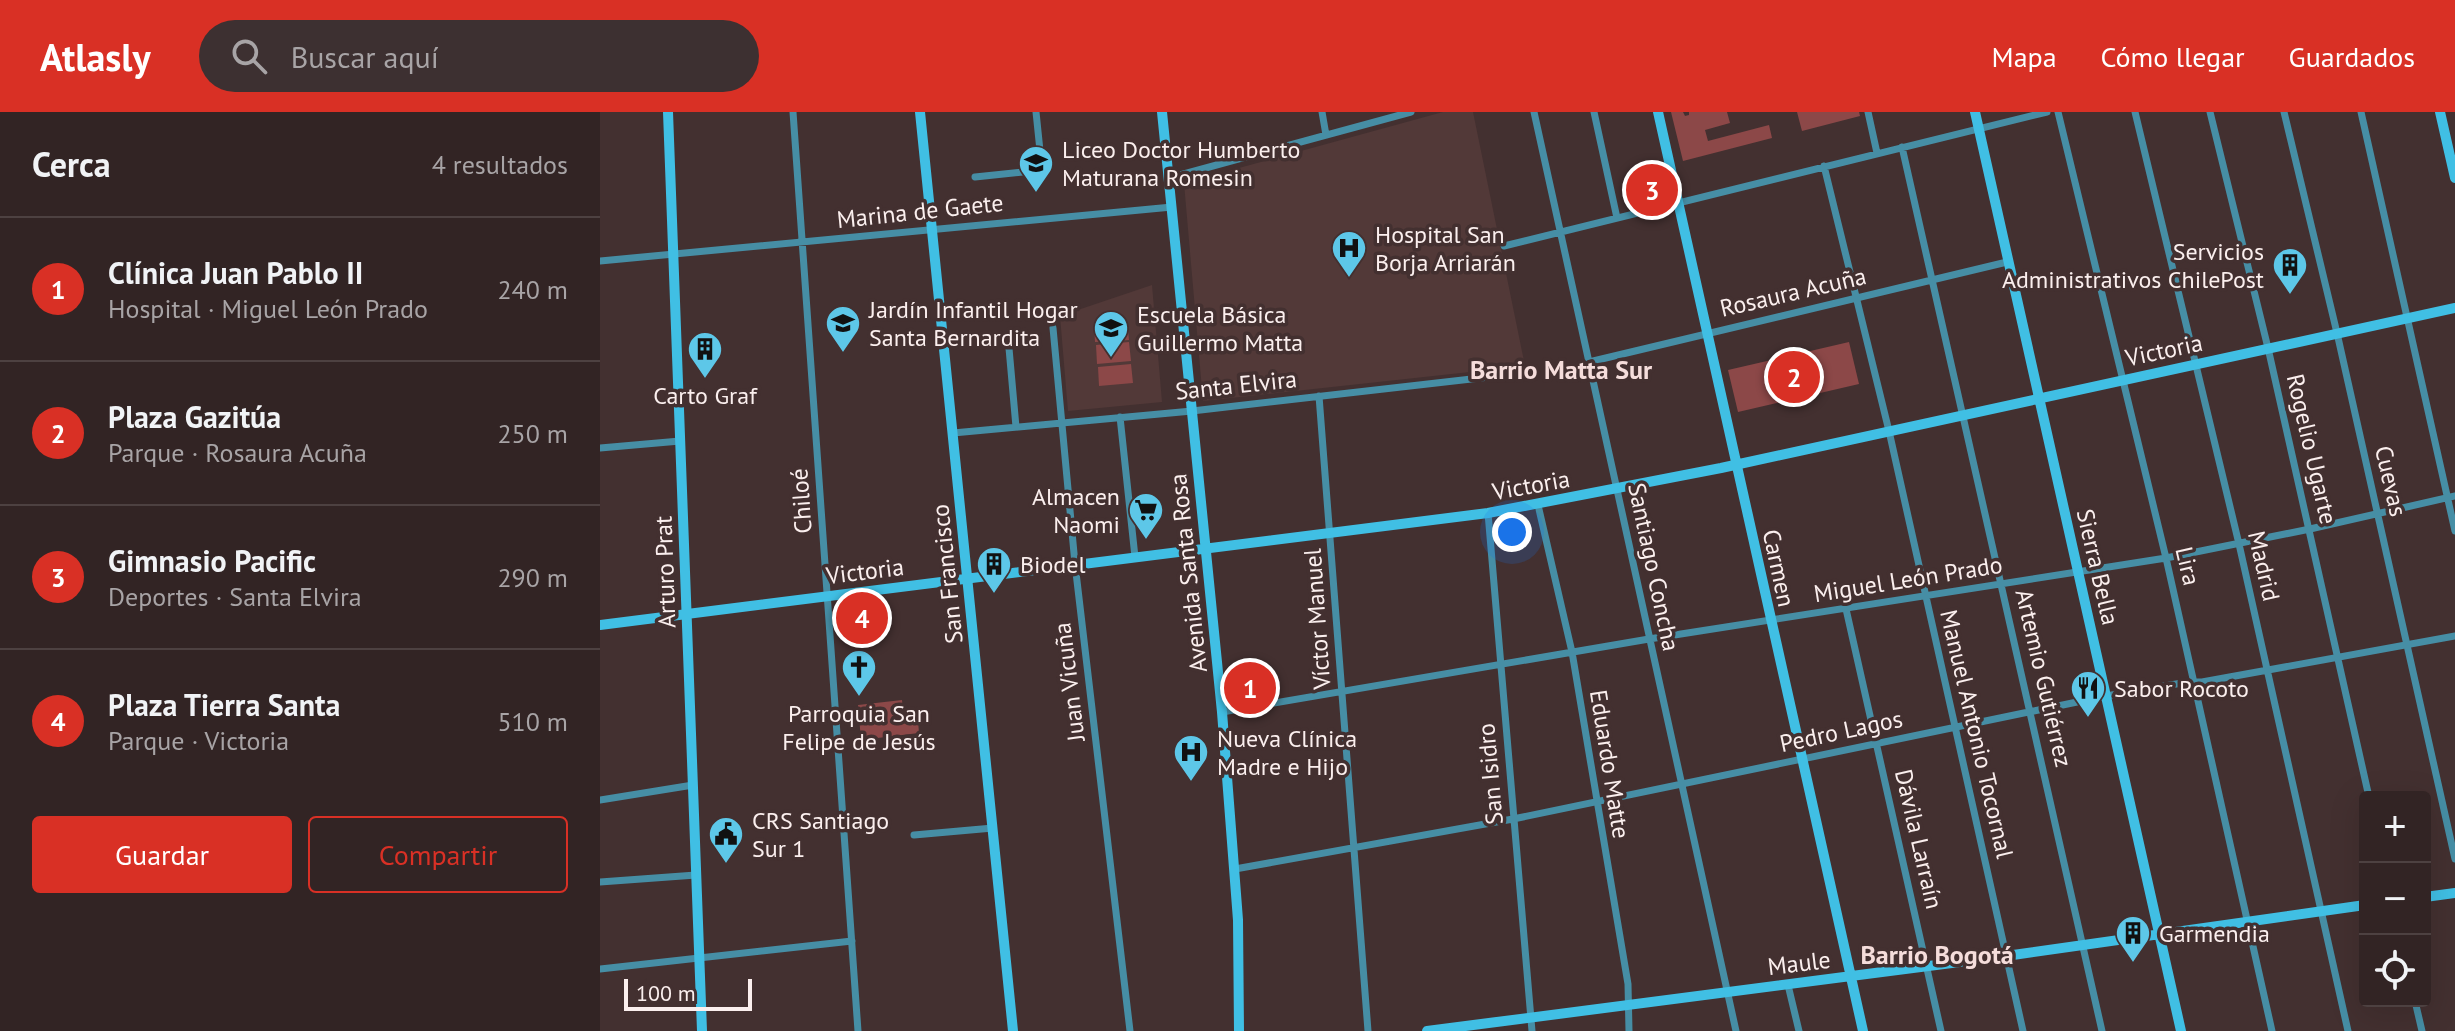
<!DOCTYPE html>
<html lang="es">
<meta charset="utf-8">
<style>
body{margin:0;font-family:"PT Sans",sans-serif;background:#3d3031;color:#f1f3f6}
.controls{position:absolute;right:24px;bottom:24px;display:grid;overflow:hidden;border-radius:8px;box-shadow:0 8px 32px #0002}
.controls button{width:72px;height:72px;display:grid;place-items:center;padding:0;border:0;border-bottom:2px solid #4d4141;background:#322424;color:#f1f3f6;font:40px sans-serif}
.scale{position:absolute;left:24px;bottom:20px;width:128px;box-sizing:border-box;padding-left:8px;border:4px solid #fbefee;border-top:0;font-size:22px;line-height:28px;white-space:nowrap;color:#fbefee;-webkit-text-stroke:6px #433030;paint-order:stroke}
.you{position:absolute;left:912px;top:420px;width:28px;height:28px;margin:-20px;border:6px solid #fff;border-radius:50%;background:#1a73e8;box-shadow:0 0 0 12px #1a73e833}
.badge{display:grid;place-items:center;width:52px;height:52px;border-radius:50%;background:#d93025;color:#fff;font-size:26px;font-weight:700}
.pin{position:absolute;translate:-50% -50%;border:4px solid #fff;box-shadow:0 2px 8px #0006}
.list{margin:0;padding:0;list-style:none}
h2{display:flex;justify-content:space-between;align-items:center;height:104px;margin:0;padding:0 32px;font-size:34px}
h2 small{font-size:26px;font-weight:400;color:#a8a4a6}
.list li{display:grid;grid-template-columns:52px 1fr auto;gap:24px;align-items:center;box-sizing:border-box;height:144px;padding:0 32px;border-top:2px solid #4d4141}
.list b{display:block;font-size:30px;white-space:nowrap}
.list p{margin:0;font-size:26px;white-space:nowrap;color:#a8a4a6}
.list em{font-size:26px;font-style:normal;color:#a8a4a6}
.actions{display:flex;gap:16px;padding:24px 32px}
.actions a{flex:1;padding:18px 0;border:2px solid #d93025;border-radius:8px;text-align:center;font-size:28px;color:#d93025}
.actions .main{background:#d93025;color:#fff}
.icon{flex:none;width:44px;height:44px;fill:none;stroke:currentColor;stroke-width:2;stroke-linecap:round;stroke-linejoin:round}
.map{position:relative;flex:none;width:1855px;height:919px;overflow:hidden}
header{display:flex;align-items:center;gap:48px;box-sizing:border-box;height:112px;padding:0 40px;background:#d93025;color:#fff}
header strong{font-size:38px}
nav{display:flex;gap:44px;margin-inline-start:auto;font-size:28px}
.search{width:560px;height:72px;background:#3d3031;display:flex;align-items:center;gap:20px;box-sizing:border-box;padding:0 28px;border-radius:44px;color:#a8a4a6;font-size:30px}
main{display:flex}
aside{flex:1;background:#322424}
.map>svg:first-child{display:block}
</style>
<header>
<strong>Atlasly</strong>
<div class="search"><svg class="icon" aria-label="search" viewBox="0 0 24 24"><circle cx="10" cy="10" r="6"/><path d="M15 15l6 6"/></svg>Buscar aquí</div>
<nav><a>Mapa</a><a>Cómo llegar</a><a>Guardados</a></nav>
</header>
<main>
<aside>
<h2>Cerca<small>4 resultados</small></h2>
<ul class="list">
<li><span class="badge">1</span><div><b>Clínica Juan Pablo II</b><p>Hospital · Miguel León Prado</p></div><em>240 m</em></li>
<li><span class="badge">2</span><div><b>Plaza Gazitúa</b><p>Parque · Rosaura Acuña</p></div><em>250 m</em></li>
<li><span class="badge">3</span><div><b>Gimnasio Pacific</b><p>Deportes · Santa Elvira</p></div><em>290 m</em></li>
<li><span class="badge">4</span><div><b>Plaza Tierra Santa</b><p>Parque · Victoria</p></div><em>510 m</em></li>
</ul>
<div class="actions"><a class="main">Guardar</a><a>Compartir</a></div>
</aside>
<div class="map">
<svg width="1855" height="919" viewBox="0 0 1855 919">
<rect width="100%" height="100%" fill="#433030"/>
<path fill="#523938" d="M843,0H873L925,254L603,289L584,71Z
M552,173L562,290L468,299L460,204Z"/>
<path fill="#8c4848" d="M1071,0H1083L1085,4L1089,3V0H1127L1130,11L1105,18L1108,29L1169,13L1172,26L1083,49Z
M1197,0H1259L1260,4L1202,19Z
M527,208L529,228L495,230L494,211Z
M529,230L531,249L497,252L496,233Z
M1249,230L1259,272L1138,300L1128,258Z
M531,252L533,271L499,274L498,255Z
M286,493L288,514L239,519L237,498Z
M302,588L304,609L318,608L319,621L261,628L258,593Z"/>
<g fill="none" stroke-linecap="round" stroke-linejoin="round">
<path stroke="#468ea5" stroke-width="7" d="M193,0L258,919
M722,0L726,23
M934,0L1136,919
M994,0L1017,106
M1268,0L1277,41
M1458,0L1566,446L1672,919
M1535,0L1639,432L1748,919
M1610,0L1668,236L1769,685
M1684,0L1737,221L1855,747
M1761,0L1855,419
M1302,35L1502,919
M1224,54L1289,319L1423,919
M375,65L442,58L436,0
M569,66L811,0
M904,134L1447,0
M0,149L572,95
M453,216L475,452L530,919
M408,225L416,315
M989,250L1407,150
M719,284L768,919
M520,305L535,445
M353,321L592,299L924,261
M0,336L80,329
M938,393L972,540L1028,872L1029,919
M888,401L932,919
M1246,497L1341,919
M622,600L1049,527L1566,446L1710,417L1855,384
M0,688L93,673
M314,723L393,716
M635,757L913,707L1506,584L1588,570H1602L1855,524
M0,770L96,763
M0,857L252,829
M1188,873L1199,919
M1815,889L1822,919"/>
<path stroke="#40bfe4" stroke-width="10" d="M68,0L102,919
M320,0L413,919
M562,0L622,600L638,808L639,919
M1058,0L1263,919
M1375,0L1581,919
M1840,0L1855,66
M0,513L888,401L1121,356L1855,196
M1825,785L1855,781
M827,919L1406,844L1765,793"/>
</g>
<defs>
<g id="school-pin" transform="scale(1.8)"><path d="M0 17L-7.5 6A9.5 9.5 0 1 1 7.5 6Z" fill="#5dc7e8" stroke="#433030"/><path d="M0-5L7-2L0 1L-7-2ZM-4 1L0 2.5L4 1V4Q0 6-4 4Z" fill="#111"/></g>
<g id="hospital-pin" transform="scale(1.8)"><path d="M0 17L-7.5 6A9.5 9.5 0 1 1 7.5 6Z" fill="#5dc7e8" stroke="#433030"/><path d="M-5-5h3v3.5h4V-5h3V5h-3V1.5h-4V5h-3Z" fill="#111"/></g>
<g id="building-pin" transform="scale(1.8)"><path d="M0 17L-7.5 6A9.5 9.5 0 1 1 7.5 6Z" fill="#5dc7e8" stroke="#433030"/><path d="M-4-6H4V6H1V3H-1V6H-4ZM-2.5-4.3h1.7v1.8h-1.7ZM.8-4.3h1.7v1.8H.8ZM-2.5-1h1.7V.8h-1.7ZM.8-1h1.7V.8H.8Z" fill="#111"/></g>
<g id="supermarket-pin" transform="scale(1.8)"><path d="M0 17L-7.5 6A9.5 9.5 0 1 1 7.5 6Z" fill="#5dc7e8" stroke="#433030"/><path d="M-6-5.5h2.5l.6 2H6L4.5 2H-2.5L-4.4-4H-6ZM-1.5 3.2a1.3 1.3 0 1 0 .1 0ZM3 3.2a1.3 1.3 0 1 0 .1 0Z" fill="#111"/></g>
<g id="church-pin" transform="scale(1.8)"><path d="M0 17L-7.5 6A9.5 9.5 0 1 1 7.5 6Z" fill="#5dc7e8" stroke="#433030"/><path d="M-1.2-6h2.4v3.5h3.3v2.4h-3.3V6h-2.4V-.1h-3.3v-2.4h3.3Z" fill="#111"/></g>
<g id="restaurant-pin" transform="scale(1.8)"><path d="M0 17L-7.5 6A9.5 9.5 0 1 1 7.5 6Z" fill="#5dc7e8" stroke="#433030"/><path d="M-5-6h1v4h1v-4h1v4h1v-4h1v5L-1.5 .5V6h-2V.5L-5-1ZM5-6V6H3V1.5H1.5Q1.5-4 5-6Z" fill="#111"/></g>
<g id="civic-pin" transform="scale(1.8)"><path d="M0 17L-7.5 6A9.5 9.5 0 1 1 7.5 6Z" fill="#5dc7e8" stroke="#433030"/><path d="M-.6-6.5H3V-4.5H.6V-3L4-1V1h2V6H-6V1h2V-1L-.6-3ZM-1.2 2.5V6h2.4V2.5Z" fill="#111"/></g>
</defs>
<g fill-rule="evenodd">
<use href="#school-pin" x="436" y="51"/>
<use href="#hospital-pin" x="749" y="136"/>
<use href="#building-pin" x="1690" y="153"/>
<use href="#school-pin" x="243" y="211"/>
<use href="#school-pin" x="511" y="216"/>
<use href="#building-pin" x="105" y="237"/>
<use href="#supermarket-pin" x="546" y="398"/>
<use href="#building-pin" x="394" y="452"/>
<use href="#church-pin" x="259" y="555"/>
<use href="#restaurant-pin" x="1488" y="576"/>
<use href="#hospital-pin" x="591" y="640"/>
<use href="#civic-pin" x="126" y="722"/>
<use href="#building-pin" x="1533" y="821"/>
</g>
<g text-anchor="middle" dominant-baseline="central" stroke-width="7" stroke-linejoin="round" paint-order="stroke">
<g font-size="24" fill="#fbefee" stroke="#433030" text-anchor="start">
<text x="462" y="37">Liceo Doctor Humberto<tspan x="462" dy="28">Maturana Romesin</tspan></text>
<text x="775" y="122">Hospital San<tspan x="775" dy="28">Borja Arriarán</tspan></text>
<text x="1664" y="139" text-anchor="end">Servicios<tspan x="1664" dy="28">Administrativos ChilePost</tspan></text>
<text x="269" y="197">Jardín Infantil Hogar<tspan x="269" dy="28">Santa Bernardita</tspan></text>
<text x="537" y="202">Escuela Básica<tspan x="537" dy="28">Guillermo Matta</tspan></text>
<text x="105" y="283" text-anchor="middle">Carto Graf</text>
<text x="520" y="384" text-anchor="end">Almacen<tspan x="520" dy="28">Naomi</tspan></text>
<text x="420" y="452">Biodel</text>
<text x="1514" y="576">Sabor Rocoto</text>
<text x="259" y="601" text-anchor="middle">Parroquia San<tspan x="259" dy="28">Felipe de Jesús</tspan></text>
<text x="617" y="626">Nueva Clínica<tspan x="617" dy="28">Madre e Hijo</tspan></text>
<text x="152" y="708">CRS Santiago<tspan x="152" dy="28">Sur 1</tspan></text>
<text x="1559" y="821">Garmendia</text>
</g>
<g font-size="24" fill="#fbefee" stroke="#433030">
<text transform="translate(320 99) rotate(-6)">Marina de Gaete</text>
<text transform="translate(1193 180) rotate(-13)">Rosaura Acuña</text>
<text transform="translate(1564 238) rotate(-12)">Victoria</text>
<text transform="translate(636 273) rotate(-6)">Santa Elvira</text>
<text transform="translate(1712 337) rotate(77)">Rogelio Ugarte</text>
<text transform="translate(1791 369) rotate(77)">Cuevas</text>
<text transform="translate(931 373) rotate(-10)">Victoria</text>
<text transform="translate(201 389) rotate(-94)">Chiloé</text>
<text transform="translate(1588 454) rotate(77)">Lira</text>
<text transform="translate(1664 454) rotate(77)">Madrid</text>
<text transform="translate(1054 455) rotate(78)">Santiago Concha</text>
<text transform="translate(1498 455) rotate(77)">Sierra Bella</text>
<text transform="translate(1179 456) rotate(78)">Carmen</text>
<text transform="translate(265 459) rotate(-7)">Victoria</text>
<text transform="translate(65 460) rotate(-92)">Arturo Prat</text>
<text transform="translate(588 461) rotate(-96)">Avenida Santa Rosa</text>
<text transform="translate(347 462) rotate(-96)">San Francisco</text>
<text transform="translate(1308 467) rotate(-9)">Miguel León Prado</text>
<text transform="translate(717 507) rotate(-94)">Víctor Manuel</text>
<text transform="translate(1444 566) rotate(77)">Artemio Gutiérrez</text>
<text transform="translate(469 570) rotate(-97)">Juan Vicuña</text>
<text transform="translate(1241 619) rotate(-12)">Pedro Lagos</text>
<text transform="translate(1377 622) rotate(77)">Manuel Antonio Tocornal</text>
<text transform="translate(1010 652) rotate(81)">Eduardo Matte</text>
<text transform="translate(890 662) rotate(-95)">San Isidro</text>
<text transform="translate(1319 727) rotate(77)">Dávila Larraín</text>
<text transform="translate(1199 851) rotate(-7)">Maule</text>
</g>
<g font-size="26" font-weight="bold" fill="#f5dddb" stroke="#433030">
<text x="961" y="257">Barrio Matta Sur</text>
<text x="1337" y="842">Barrio Bogotá</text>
</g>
</g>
</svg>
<div class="controls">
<button>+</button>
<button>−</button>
<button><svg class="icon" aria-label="locate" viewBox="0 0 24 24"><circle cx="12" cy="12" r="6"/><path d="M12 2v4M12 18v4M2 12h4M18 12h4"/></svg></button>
</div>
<div class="scale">100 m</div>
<div class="you"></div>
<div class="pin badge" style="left:650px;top:576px">1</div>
<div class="pin badge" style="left:1194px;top:265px">2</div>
<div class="pin badge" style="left:1052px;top:78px">3</div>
<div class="pin badge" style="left:262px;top:506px">4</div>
</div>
</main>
